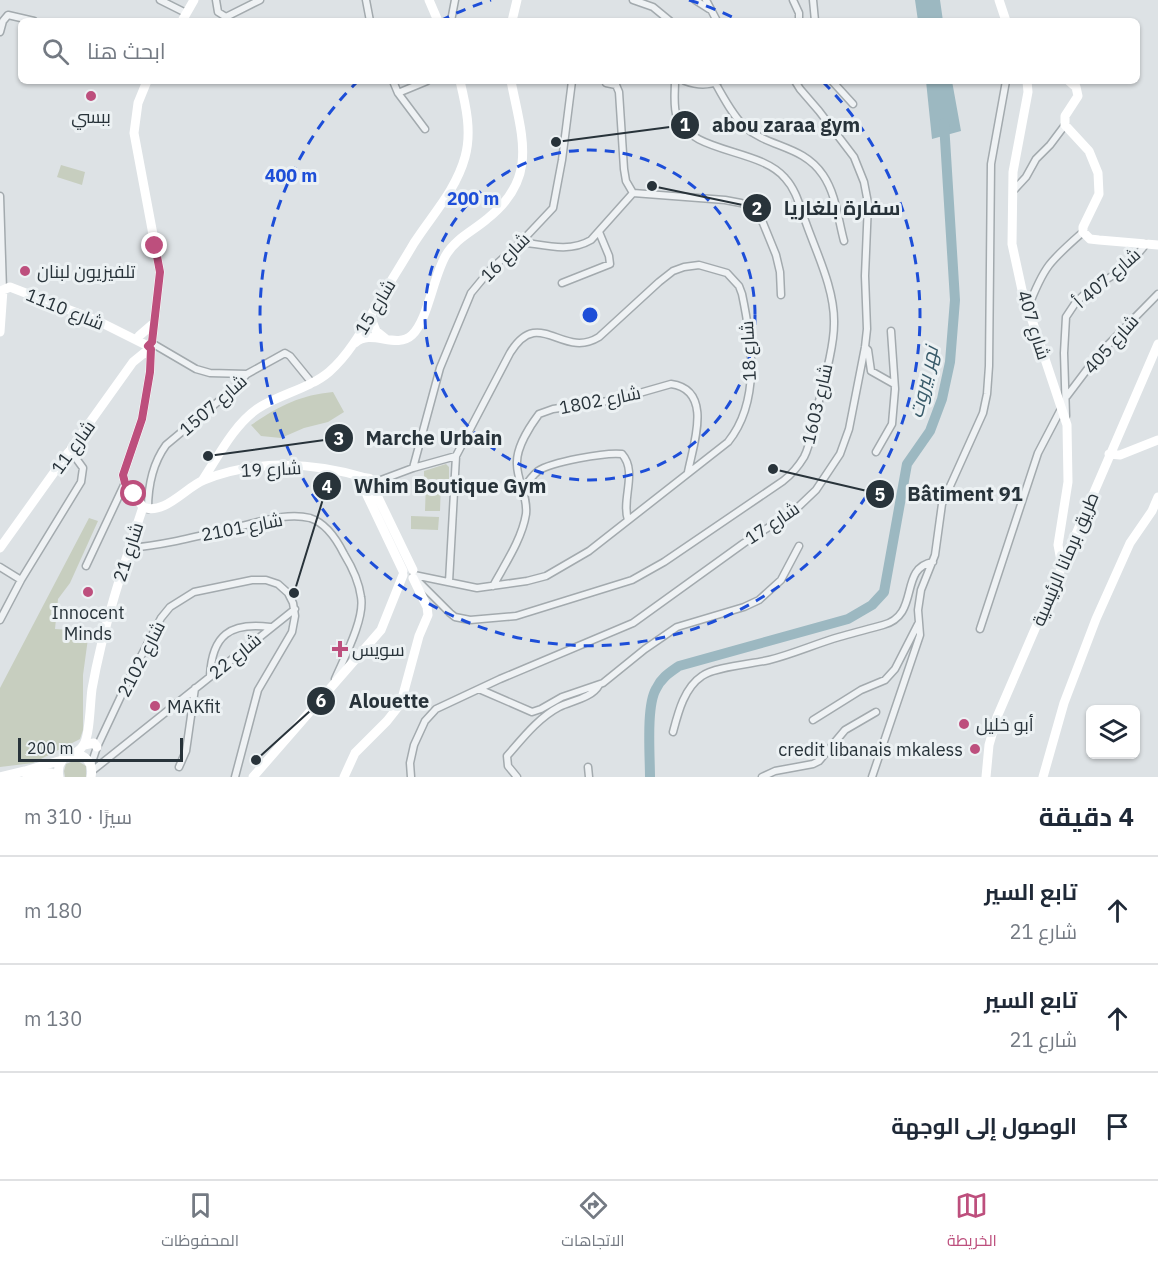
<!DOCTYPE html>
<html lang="ar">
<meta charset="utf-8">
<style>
body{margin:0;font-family:"IBM Plex Sans",Cairo,sans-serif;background:#f2f2f3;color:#1f2937;direction:rtl}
.controls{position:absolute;right:18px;bottom:18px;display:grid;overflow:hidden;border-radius:9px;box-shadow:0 2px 4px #0004}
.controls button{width:54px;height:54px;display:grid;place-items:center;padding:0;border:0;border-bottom:2px solid #e0e1e3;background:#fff;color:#1f2937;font:30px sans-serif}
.scale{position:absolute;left:18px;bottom:15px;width:165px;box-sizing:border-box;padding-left:6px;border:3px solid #28333a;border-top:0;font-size:16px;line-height:21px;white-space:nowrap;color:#28333a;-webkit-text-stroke:4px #ecf1f3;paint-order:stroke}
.stop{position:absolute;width:18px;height:18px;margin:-14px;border:4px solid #bd4f7d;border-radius:50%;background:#fff}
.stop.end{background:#bd4f7d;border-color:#fff;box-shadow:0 2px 6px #0008}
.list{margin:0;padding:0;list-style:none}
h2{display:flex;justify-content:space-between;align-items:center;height:78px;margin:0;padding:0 24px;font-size:26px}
h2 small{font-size:20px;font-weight:400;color:#747a83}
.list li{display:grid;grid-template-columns:39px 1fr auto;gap:18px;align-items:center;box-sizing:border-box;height:108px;padding:0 24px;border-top:2px solid #e0e1e3}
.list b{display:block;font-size:22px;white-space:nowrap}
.list p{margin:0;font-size:20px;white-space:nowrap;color:#747a83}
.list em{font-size:20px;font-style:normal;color:#747a83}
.icon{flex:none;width:33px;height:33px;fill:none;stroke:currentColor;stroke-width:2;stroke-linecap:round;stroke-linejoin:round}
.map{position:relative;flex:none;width:1158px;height:777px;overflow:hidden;direction:ltr}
.search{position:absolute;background:#fff;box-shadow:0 2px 4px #0004;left:18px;right:18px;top:18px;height:66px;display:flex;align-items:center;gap:15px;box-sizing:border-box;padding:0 21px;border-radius:9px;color:#747a83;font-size:22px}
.sheet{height:402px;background:#fff}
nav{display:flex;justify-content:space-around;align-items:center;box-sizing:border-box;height:84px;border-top:2px solid #e0e1e3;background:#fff;font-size:16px;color:#747a83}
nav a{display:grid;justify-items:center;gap:3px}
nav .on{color:#bd4f7d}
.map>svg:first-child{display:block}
</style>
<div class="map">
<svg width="1158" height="777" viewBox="0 0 1158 777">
<rect width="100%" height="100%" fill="#dde2e5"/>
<path fill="#c7cebf" d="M61,165L85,172L82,185L57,177Z
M333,392L344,412L328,422L304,428L281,438L261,436L251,425C279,406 300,395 333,392Z
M446,464L449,467V480L424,479V471Z
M426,481L441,482L440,511H425Z
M411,516L439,517L438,530L411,529Z
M89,518L98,521L70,583L58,599L55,629L89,631L83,675V730L80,739L33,763L0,767V688Z
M76,760L86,766V777H65L64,771L66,764Z"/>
<path fill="#9cb8c1" d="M915,0H940L943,21H918Z
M926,81H952L961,131L932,139Z"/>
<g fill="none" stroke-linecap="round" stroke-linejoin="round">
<path stroke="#9cb8c1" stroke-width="10" d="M650,777C650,756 646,706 656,689C661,678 669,673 679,666L848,619L872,605L884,592L907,464L930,431L942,399L950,362L955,300L944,123"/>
<g stroke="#a3aaae" stroke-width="9">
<path id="street" d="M160,0L186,13
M216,0L218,12L226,17L260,0
M366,0L370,21
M633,0L653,7L670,21
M695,0L709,9
M706,0L717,21
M793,0L799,13V21
M813,0L815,21
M451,21L455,0
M0,32L3,21L8,15L34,21
M393,81L398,93L425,129
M685,81C696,85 708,86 719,81
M714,81C723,96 732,115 745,127C769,148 803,145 823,175C836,194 838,219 844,241
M832,81L853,104
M606,83L616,85L619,92L624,169L626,181L633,193
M398,93L427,81
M1014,190L1026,177L1036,159L1050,145L1065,125
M633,193L725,200L741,203L752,207L763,223L776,255L780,272L781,295
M0,196L3,290
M521,242C545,245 569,253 591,240L633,193
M562,283L610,264L609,256L599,232
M1028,308C1044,266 1050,261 1083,232
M155,345L196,369L210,373L247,374
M865,347L868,350L871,371L894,384
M1067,396L1098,355L1158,294
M1066,416L1064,353L1066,317L1076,302L1088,291L1128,266L1146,244
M876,452L892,424L895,389L891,331
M413,468L440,368L471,293L490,270L521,242L553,208L562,160L572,81
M373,483L413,468L456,456
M523,489C527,483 532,476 538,471C551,462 606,452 622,454C638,472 621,499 628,520
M148,509C148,487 153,463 166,445L232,390L247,374L285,353L290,356L312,383
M129,548C166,545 202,535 237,527C260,522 287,512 310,518C326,523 337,540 344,554C352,567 359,582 361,597C365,619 344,658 335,679
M86,566L125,483
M0,567L21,580
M414,575L477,588L527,581L546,576L589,551L728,442C761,401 752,342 742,294L739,286L727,273L699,265L684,267L673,271L659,282L599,337C562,360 539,305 510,353L456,456L449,582
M416,579L450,613L455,617L470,620L516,616L632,580L664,562L783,481C792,474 798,467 804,457C811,444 812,427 816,413C822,388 834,349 834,324C835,290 817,254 806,223C800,208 797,191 785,178C760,148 691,154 677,117C673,107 675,92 675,81
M493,586C505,564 522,539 526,514C528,496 517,481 517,464C516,448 530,426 539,414L553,409L615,400L671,384C714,390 693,445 688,472
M0,620L21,580L81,482L83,468L70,450
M980,629L1038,453L1061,409
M210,676C212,635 230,622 270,627
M479,689L532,712L541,709L562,697L603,683L645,649L677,627L744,607L759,600L781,580L799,546
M813,720L861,690L885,680L895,669L918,624
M673,732C678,713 684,688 702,676C714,667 752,664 769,660C793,654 815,644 839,637C853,633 868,629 883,625C921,615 898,568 933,562
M91,765L97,747L128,681L161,618L170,607L194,592L252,580H266L278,584L288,593L293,603L295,616L292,632L258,690L235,777
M179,767L186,751L195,688
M588,767L589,777
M92,771L295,609
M411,777L410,763L414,745L425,721L436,709L500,679L633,623L744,543L794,511L816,490L840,454L849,429L865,347L867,329L865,276L868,203L864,182L854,157L819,111L800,89L795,81
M517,777L508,766L507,756C522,739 538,718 559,707C571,701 592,698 599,685
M762,777L775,771L813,764L819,761L845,730L876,712
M872,777L920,635L918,610L921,590L935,555L942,504L983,413L987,394L989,366L991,164L1006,81"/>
</g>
<use href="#street" stroke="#eff2f4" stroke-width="6"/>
<path stroke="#fff" stroke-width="9" d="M429,0L438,21
M999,0L1006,21
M182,21L194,0
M512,21L517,0
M147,81L138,103L134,133L160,272L152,342
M1027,81L1028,92L1013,172L1012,244L1022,290L1067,425L1068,482L1058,545L1062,566
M1069,81L1076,87L1078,96L1065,116V125L1089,151L1098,173L1099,194L1083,227V232L1090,239L1099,240L1158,245
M370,316L376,331L386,339
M0,332L3,290L10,287L98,321L148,346
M139,336L154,323
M355,343C371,328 396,350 412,335C428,320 433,277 446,255C455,239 473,231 487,219C539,178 522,137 511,81
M1109,454L1120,455L1158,440
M360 485a7 7 0 1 1 14 0a7 7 0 1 1-14 0Z
M202,481C218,457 233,426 257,409C279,394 309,389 329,372C351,353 365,325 379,301C390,282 403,262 414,243C432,215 456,190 465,157C472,132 466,106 460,81
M373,487L413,570
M365,491L403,571
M143,507C164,516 186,487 204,480C255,459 314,462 366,478
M143,507L125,483L123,475L142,419L150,372L151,349
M0,548L133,362L149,349
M84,745L94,743L97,747
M70,755C76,753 81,750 84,744C90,734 90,703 92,689C103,627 123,567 143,507
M0,777L25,771L62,760
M27,777L51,773L58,775
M59,777C53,747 97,747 91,777
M253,777L381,630L403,575
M344,777L355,753L387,721L398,707L403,695L419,636L428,615L427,607L413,578
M986,777L989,745L997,717L1158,344
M1043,777L1064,703L1096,619L1130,543L1152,511L1158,497"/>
</g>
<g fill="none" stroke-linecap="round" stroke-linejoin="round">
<path stroke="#bd4f7d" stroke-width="8" d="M134,494L125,483L123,475L142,419L150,372L151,349L148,346L152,342L160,272L155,246"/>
</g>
<g fill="none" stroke="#1d4ed8" stroke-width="3" stroke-dasharray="10 8">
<circle cx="590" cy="315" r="165"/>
<path d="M440 21A330 330 0 0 1 491 0M689 0A330 330 0 0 1 740 21M823 82A330 330 0 1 1 357 82"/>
</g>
<g fill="#bd4f7d" stroke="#ecf1f3" stroke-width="2">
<circle cx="91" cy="96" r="6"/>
<circle cx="25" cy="271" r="6"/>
<circle cx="88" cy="592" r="6"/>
<path d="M337 640h6v6h6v6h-6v6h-6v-6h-6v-6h6z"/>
<circle cx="155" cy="706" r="6"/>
<circle cx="964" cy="724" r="6"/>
<circle cx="975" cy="749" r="6"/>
</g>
<g text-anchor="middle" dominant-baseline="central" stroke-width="6" stroke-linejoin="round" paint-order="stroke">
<g font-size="18" fill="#28333a" stroke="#ecf1f3" text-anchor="start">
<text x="91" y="116" text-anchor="middle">ببسي</text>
<text x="37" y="271">تلفيزيون لبنان</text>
<text x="88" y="612" text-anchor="middle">Innocent<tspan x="88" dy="21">Minds</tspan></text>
<text x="352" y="649">سويس</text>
<text x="167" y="706">MAKfit</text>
<text x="976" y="724">أبو خليل</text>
<text x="963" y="749" text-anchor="end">credit libanais mkaless</text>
</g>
<g font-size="18" fill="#28333a" stroke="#ecf1f3">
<text transform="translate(505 257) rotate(-45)">شارع 16</text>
<text transform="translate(1107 278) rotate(-41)">شارع 407 أ</text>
<text transform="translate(375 307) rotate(-59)">شارع 15</text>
<text transform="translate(65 309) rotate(22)">شارع 1110</text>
<text transform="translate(1034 325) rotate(73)">شارع 407</text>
<text transform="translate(1111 344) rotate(-48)">شارع 405</text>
<text transform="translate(748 351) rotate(-93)">شارع 18</text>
<text transform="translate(600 400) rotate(-11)">شارع 1802</text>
<text transform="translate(817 404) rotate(-77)">شارع 1603</text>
<text transform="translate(213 405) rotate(-41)">شارع 1507</text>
<text transform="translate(73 447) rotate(-54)">شارع 11</text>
<text transform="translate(271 469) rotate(-3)">شارع 19</text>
<text transform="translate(772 523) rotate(-34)">شارع 17</text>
<text transform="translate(242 527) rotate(-11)">شارع 2101</text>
<text transform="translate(128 552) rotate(-72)">شارع 21</text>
<text transform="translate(1065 559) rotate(-67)">طريق برمانا الرئيسية</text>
<text transform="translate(235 656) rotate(-39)">شارع 22</text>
<text transform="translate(141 659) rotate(-63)">شارع 2102</text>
</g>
<g font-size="20" font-style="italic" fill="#385a69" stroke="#ecf1f3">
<text transform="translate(923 382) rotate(-77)">نهر بيروت</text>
</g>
</g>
<circle cx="590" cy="315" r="9" fill="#1d4ed8" stroke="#ecf1f3" stroke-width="3"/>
<g font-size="18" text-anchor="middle" font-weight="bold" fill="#1d4ed8" stroke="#ecf1f3" stroke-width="6" stroke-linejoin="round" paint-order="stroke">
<text x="291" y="182">400 m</text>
<text x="473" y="205">200 m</text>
</g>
<path fill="none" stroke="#28333a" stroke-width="2" d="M556 142L685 125M652 186L757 208M208 456L339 438M294 593L327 486M773 469L880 494M256 760L321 701"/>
<g fill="#28333a" stroke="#ecf1f3" stroke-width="2">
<circle cx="556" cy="142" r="6"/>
<circle cx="652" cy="186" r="6"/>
<circle cx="208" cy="456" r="6"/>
<circle cx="294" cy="593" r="6"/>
<circle cx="773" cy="469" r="6"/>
<circle cx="256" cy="760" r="6"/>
<circle cx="685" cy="125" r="15"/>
<circle cx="757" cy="208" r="15"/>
<circle cx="339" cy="438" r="15"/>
<circle cx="327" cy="486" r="15"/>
<circle cx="880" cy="494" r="15"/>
<circle cx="321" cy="701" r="15"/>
</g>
<g font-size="18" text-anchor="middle" font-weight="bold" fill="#fff">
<text x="685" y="131">1</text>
<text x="757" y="215">2</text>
<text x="339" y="445">3</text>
<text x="327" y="493">4</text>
<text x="880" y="501">5</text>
<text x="321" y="707">6</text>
</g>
<g font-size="20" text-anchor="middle" font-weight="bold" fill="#28333a" stroke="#ecf1f3" stroke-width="6" stroke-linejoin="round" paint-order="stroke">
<text x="786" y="132">abou zaraa gym</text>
<text x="842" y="215">سفارة بلغاريا</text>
<text x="434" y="445">Marche Urbain</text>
<text x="450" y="493">Whim Boutique Gym</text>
<text x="965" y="501">Bâtiment 91</text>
<text x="389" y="708">Alouette</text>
</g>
</svg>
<div class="controls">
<button><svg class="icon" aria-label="layers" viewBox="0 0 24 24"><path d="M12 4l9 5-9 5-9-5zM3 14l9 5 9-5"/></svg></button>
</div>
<div class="scale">200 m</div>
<div class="stop" style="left:134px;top:494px"></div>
<div class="stop end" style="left:155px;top:246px"></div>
<div class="search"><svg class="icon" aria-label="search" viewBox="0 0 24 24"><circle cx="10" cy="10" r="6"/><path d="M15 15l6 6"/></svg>ابحث هنا</div>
</div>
<section class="sheet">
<h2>4 دقيقة<small>سيرًا · 310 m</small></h2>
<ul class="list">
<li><svg class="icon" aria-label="ahead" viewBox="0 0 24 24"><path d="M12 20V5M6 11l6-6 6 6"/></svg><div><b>تابع السير</b><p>شارع 21</p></div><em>180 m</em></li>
<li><svg class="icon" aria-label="ahead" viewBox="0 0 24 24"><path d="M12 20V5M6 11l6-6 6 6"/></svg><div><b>تابع السير</b><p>شارع 21</p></div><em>130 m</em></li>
<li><svg class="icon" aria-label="arrive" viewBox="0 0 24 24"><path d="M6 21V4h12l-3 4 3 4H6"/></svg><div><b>الوصول إلى الوجهة</b></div></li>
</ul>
</section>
<nav>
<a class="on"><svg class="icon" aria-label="map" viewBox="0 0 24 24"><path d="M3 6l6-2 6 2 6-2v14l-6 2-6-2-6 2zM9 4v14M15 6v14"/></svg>الخريطة</a>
<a><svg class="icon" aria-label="directions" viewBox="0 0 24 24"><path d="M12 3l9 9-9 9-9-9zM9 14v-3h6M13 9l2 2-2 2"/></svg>الاتجاهات</a>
<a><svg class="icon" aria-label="saved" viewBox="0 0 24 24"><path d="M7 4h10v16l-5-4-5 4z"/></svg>المحفوظات</a>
</nav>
